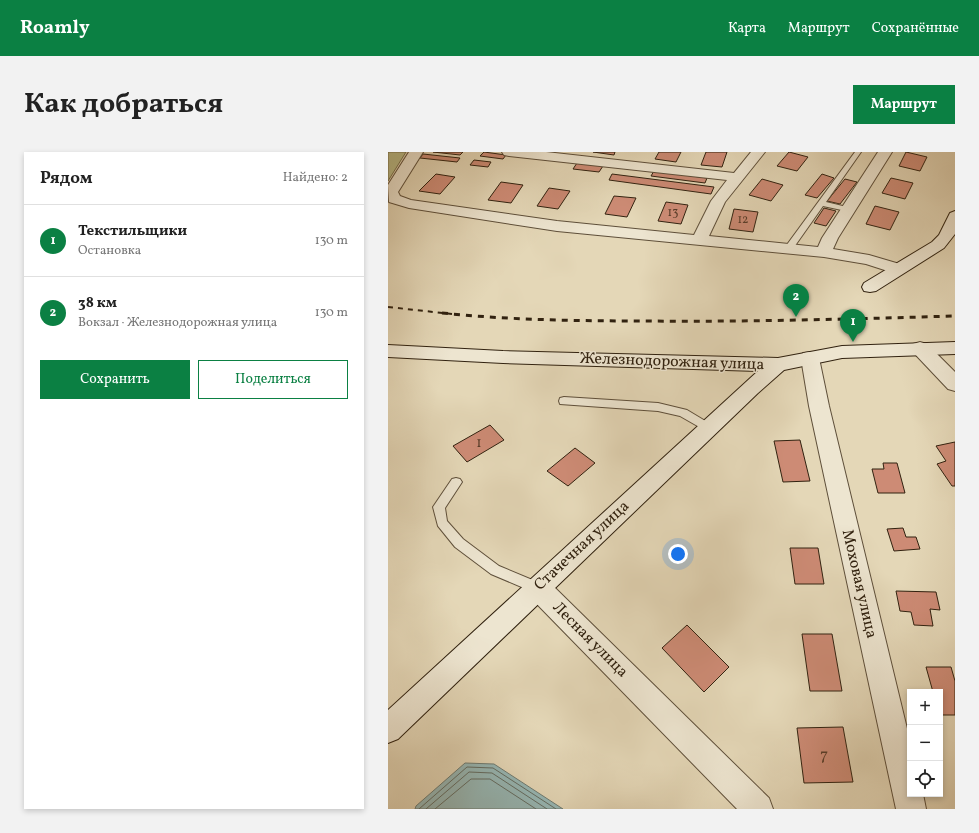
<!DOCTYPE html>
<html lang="ru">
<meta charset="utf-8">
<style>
body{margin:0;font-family:Vollkorn,serif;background:#f2f2f2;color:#222}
.controls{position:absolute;right:12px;bottom:12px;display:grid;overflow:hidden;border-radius:0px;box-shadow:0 2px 6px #0003}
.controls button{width:36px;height:36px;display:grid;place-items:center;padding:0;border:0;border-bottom:1px solid #e0e0e0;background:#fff;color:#222;font:20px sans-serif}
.you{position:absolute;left:290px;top:402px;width:14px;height:14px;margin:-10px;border:3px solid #fff;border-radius:50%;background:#1a73e8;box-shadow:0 0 0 6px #1a73e833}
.badge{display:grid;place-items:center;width:26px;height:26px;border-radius:50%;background:#0b8043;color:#fff;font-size:13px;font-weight:700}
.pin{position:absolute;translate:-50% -33px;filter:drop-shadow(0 1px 2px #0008)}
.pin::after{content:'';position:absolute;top:21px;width:14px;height:12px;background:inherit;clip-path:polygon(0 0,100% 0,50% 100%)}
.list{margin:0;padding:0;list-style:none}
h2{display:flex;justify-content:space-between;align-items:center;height:52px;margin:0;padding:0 16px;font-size:17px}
h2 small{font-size:13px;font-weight:400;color:#767676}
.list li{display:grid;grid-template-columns:26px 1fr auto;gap:12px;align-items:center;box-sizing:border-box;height:72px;padding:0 16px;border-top:1px solid #e0e0e0}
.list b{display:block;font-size:15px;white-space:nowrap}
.list p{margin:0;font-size:13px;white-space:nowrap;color:#767676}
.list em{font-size:13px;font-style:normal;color:#767676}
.actions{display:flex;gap:8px;padding:12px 16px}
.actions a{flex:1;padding:9px 0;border:1px solid #0b8043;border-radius:0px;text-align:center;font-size:14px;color:#0b8043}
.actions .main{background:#0b8043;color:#fff}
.icon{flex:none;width:22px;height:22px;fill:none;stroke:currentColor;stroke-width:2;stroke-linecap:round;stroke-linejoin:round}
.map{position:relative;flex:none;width:567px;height:657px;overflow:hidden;border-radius:0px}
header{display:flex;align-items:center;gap:24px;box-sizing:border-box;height:56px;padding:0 20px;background:#0b8043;color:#fff}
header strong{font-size:19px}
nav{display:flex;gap:22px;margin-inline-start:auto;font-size:14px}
.intro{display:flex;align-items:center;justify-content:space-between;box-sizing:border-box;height:96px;padding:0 24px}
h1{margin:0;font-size:28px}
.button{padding:10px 18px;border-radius:0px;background:#0b8043;color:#fff;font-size:14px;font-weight:700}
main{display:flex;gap:24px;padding:0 24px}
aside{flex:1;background:#fff;border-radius:0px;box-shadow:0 2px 6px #0003}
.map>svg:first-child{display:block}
</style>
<header>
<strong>Roamly</strong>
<nav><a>Карта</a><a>Маршрут</a><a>Сохранённые</a></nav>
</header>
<div class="intro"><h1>Как добраться</h1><a class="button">Маршрут</a></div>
<main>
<aside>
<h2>Рядом<small>Найдено: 2</small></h2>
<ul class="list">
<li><span class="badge">1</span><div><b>Текстильщики</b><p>Остановка</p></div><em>130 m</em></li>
<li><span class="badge">2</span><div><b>38 км</b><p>Вокзал · Железнодорожная улица</p></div><em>130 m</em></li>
</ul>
<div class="actions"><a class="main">Сохранить</a><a>Поделиться</a></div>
</aside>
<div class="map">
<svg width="567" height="657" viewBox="0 0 567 657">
<rect width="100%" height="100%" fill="#e4d7b7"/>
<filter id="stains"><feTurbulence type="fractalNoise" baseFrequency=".005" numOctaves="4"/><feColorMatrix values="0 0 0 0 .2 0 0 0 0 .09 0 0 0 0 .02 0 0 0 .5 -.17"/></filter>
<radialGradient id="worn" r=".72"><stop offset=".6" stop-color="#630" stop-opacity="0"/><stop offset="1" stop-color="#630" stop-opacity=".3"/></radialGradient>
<path fill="#babd8a" stroke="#76704d" d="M0,0H18L0,29Z"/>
<path fill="#97b8b6" stroke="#6e7c74" d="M77,611L106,612L175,657H27L28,654Z"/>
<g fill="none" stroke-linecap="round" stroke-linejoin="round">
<path stroke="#646d63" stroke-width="1" d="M31,657L79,615L105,616L168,657
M38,657L81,620L104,621L159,657
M47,657L83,627H102L148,657"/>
</g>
<path fill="#cd8b75" stroke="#312210" d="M45,0H75L72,3Z
M96,0L118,3L115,7L92,4Z
M205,0H227L226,3Z
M271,0H293L288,10L267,7Z
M318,0H339L334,15L313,13Z
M401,0L420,5L409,19L389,14Z
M518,0L539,5L532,19L511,14Z
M35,2L72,6L69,10L32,6Z
M86,8L103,10L100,15L82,13Z
M189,11L215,14L211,20L185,17Z
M266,19L319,26L317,31L263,24Z
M48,22L67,25L52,42L31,39Z
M224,22L326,35L323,42L221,28Z
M434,22L446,26L429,46L417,43Z
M503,26L525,31L517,47L494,41Z
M374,27L395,33L383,49L361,43Z
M457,27L469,30L452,52L439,49Z
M113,30L135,33L123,51L100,48Z
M161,36L182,39L170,57L149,54Z
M226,44L248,46L239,65L217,62Z
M278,50L300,53L293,72L270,69Z
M487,54L511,60L502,78L478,72Z
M436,56L448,59L438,74L426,71Z
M346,57L370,60L365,80L341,77Z
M102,273L116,288L79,310L65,294Z
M412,288L422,329L395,330L386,289Z
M567,290V334H564L549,312L558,309L548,294Z
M187,296L207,311L180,334L159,319Z
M495,311H509L517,341H490L484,317H496Z
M515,376L518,385H528L532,397L506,399L499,377Z
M402,396H430L436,432H407Z
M508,439L548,440L552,458L542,457L545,474L526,473L523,460L512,459Z
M299,473L341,515L316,540L274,496Z
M414,482H444L454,539H422Z
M538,515H563L567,529V563H552V540H545Z
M455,575L465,630L416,631L409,576Z"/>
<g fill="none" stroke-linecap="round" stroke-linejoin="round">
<g stroke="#5e4f3a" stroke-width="2">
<path id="lane" d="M467,0H473L438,50L463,56V60L435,54L404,98H398V94Z
M176,245L270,251L299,258L324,273L325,276L324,279L320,280L292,264L270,259L172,252L171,249L172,246Z
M68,326L72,327L74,330L57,356L59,369L75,387L111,414L154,432L156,436L154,440L150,442L103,422L67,395L50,374L45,355L64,327Z"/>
</g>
<g stroke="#5e4f3a" stroke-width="2">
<path id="street" d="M21,0H35L10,40L12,44L23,48L169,69L306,83L323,49L339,28L121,4L116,3L114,0H158L346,21L363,0H377L337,50L321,84L430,95L434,86L490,0H504L450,86L445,97L481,103L515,113L517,117L515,121L509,122L478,112L436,105L169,79L21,56L1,50L0,33Z
M532,190L539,192L567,220V239L560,237L525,200L523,196L525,192Z
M422,200L429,201L431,206L441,254L522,589V642H535L538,657H508L421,254L413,206L415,201Z
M150,425L159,428L381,646L385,657H349L141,444L138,436L141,428Z"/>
</g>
<g stroke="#312210" stroke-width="2">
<path id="secondary" d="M567,59V82L556,96L488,139L482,140L476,139L474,135L476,131L544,90L551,83L562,61Z
M567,190V202L454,206L396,218L370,241L10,587L0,591V558L370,219L115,211L0,205V193L115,199L390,206L454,194Z"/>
</g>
<use href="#lane" fill="#ede5d0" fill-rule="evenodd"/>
<use href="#street" fill="#ede5d0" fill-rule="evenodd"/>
<use href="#secondary" fill="#ede5d0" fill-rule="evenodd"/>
<path stroke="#312210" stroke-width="2" stroke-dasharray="5 5" stroke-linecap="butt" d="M0,155L64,162"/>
<path stroke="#312210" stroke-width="3" stroke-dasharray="6 6" stroke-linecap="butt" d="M54,161C122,168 190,169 259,169C362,170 464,167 567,164"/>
</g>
<g text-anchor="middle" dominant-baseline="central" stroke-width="3" stroke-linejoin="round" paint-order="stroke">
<g font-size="12" fill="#583c29">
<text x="285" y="61">13</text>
<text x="355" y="68">12</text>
</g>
<g font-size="14" fill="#583c29">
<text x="91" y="291">1</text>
</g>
<g font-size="16" fill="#312210" stroke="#ede5d0">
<text transform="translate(284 210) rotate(2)">Железнодорожная улица</text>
<text transform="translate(194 394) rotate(-43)">Стачечная улица</text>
<text transform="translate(471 432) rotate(77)">Моховая улица</text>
<text transform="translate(202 488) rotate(45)">Лесная улица</text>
</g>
<g font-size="17" fill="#583c29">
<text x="436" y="603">7</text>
</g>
</g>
<rect width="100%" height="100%" filter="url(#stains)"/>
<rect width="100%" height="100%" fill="url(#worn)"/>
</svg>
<div class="controls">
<button>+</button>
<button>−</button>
<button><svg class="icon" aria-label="locate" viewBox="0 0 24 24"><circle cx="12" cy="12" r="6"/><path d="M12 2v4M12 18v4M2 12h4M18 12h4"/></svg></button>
</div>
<div class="you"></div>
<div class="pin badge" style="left:465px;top:190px">1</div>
<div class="pin badge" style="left:408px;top:165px">2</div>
</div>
</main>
